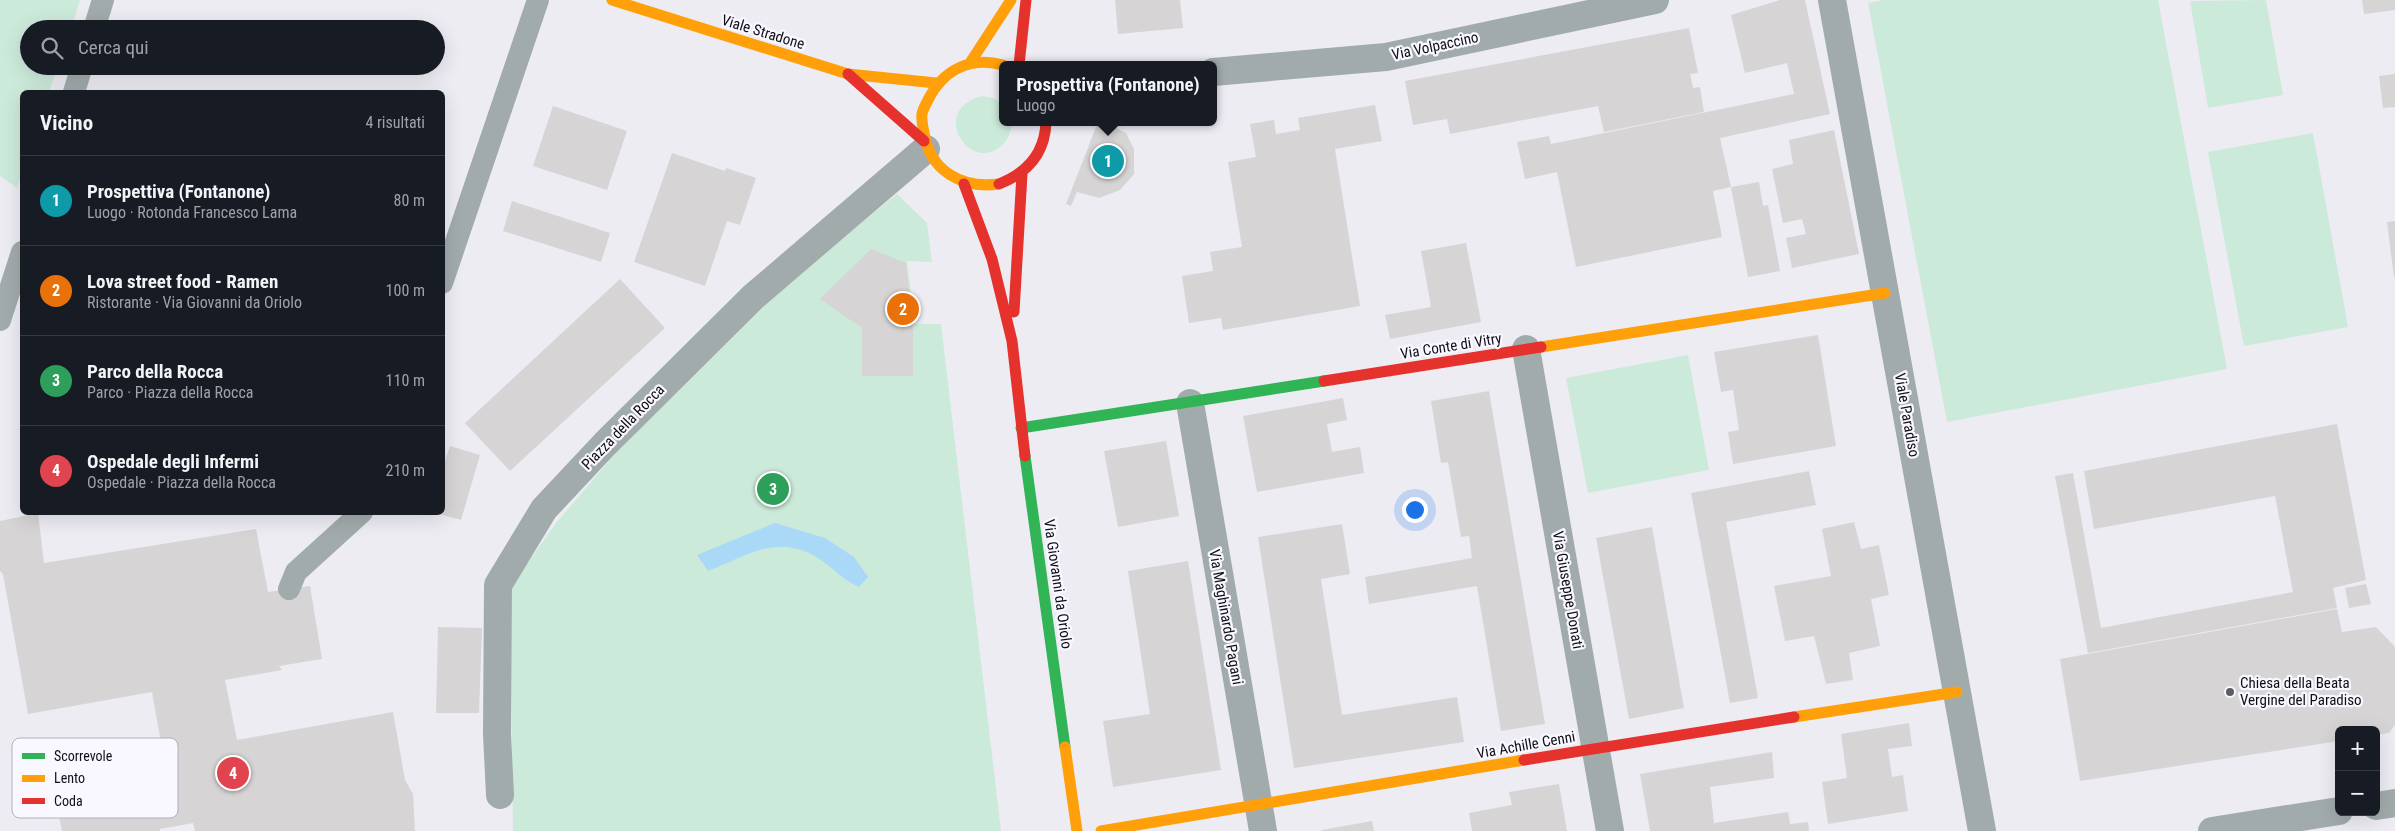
<!DOCTYPE html>
<html lang="it">
<meta charset="utf-8">
<style>
body{margin:0;font-family:"Roboto Condensed",sans-serif;background:#20242c;color:#f1f3f6}
.controls{position:absolute;right:15px;bottom:15px;display:grid;overflow:hidden;border-radius:8px;box-shadow:0 5px 20px #0002}
.controls button{width:45px;height:45px;display:grid;place-items:center;padding:0;border:0;border-bottom:1px solid #363941;background:#171b24;color:#f1f3f6;font:25px sans-serif}
.you{position:absolute;left:1414px;top:509px;width:18px;height:18px;margin:-12px;border:4px solid #fff;border-radius:50%;background:#1a73e8;box-shadow:0 0 0 8px #1a73e833}
.badge{display:grid;place-items:center;width:32px;height:32px;border-radius:50%;background:#d93025;color:#fff;font-size:16px;font-weight:700}
.pin{position:absolute;translate:-50% -50%;border:2px solid #fff;box-shadow:0 1px 5px #0006}
.popup{position:absolute;left:999px;top:61px;width:218px;height:65px;box-sizing:border-box;display:grid;place-content:center;border-radius:8px;background:#171b24;filter:drop-shadow(0 1px 4px #0005);font-size:16px;white-space:nowrap;color:#9ea1a6}
.popup b{font-size:19px;color:#f1f3f6}
.popup::after{content:'';position:absolute;left:50%;top:100%;margin-left:-10px;border:10px solid transparent;border-top-color:#171b24}
.list{margin:0;padding:0;list-style:none}
h2{display:flex;justify-content:space-between;align-items:center;height:65px;margin:0;padding:0 20px;font-size:21px}
h2 small{font-size:16px;font-weight:400;color:#9ea1a6}
.list li{display:grid;grid-template-columns:32px 1fr auto;gap:15px;align-items:center;box-sizing:border-box;height:90px;padding:0 20px;border-top:1px solid #363941}
.list b{display:block;font-size:19px;white-space:nowrap}
.list p{margin:0;font-size:16px;white-space:nowrap;color:#9ea1a6}
.list em{font-size:16px;font-style:normal;color:#9ea1a6}
.icon{flex:none;width:28px;height:28px;fill:none;stroke:currentColor;stroke-width:2;stroke-linecap:round;stroke-linejoin:round}
.map{position:relative;flex:none;width:2395px;height:831px;overflow:hidden}
.search{position:absolute;background:#171b24;box-shadow:0 5px 20px #0002;left:20px;top:20px;width:425px;height:55px;display:flex;align-items:center;gap:12px;box-sizing:border-box;padding:0 18px;border-radius:28px;color:#9ea1a6;font-size:19px}
.panel{position:absolute;background:#171b24;box-shadow:0 5px 20px #0002;left:20px;top:90px;width:425px;height:425px;border-radius:8px}
.map>svg:first-child{display:block}
</style>
<div class="map">
<svg width="2395" height="831" viewBox="0 0 2395 831">
<rect width="100%" height="100%" fill="#edecf3"/>
<path fill="#cceada" d="M0,0H80L71,29H29V66H58L49,92H22V173L17,188L0,176Z
M1883,0H2158L2227,369L1947,422L1868,3Z
M2266,0L2283,95L2208,108L2190,1Z
M982,96L993,98L1003,104V122H1011C1012,132 1008,140 1001,146C970,174 928,110 982,96Z
M2313,133L2348,327L2244,346L2208,152Z
M897,194L927,223L932,262L907,261L915,324H941L1001,831H513L510,588L556,523L615,454L757,308Z
M1688,355L1709,470L1588,493L1566,378Z"/>
<path fill="#aad8f7" d="M775,523L825,538L854,557L868,577L859,587C845,581 834,569 821,560C779,532 749,555 708,571L697,555Z"/>
<path fill="#d7d4d6" d="M1115,0H1180L1183,28L1118,34Z
M1780,0H1805L1830,114L1720,138L1731,187L1713,191L1722,237L1576,267L1557,172L1525,179L1517,142L1549,136L1551,144L1794,94L1787,63L1745,73L1731,15Z
M2362,0H2395V10L2364,14Z
M1689,28L1698,73L1690,74L1693,88L1700,87L1704,112L1604,132L1598,106L1450,134L1447,119L1413,125L1405,81Z
M2395,74V107L2383,108L2379,76Z
M1375,105L1382,141L1335,149L1360,306L1223,330L1221,318L1189,323L1182,276L1213,271L1210,252L1242,247L1228,162L1256,157L1250,124L1274,120L1276,134L1300,130L1298,118Z
M553,106L627,131L607,190L533,166Z
M1098,122H1104L1126,133L1134,149V174L1120,190L1099,198L1077,192L1071,206L1066,204Z
M1834,130L1859,254L1792,268L1786,238L1806,234L1802,219L1783,223L1772,169L1793,164L1789,140Z
M672,153L725,171L726,168L756,178L740,225L727,221L705,286L634,262Z
M1759,182L1763,206L1768,205L1780,271L1748,277L1731,187Z
M512,201L610,233L601,262L503,231Z
M2395,221V277H2394L2387,222Z
M1466,243L1481,322L1390,339L1385,315L1431,307L1421,251Z
M871,249L906,263L913,327V376H862V328L820,299Z
M620,279L665,328L510,471L465,423Z
M1818,335L1836,446L1733,464L1728,432L1739,430L1733,390L1721,392L1714,352Z
M1489,391L1545,724L1501,731L1477,586L1369,604L1365,577L1472,558L1469,536L1461,537L1448,462L1441,463L1431,401Z
M1343,398L1347,420L1327,424L1332,452L1360,447L1364,473L1257,492L1243,416Z
M2337,424L2366,580L2333,588L2337,608L2088,653L2055,476L2073,473L2101,628L2293,592L2275,496L2094,529L2084,471Z
M1166,441L1179,516L1118,527L1104,451Z
M450,446L480,455L461,520L435,513L442,512V470Z
M1809,471L1816,505L1726,522L1758,698L1730,703L1691,493Z
M38,513L44,563L256,529L268,592L310,586L322,659L279,666L282,670L225,680L237,740L393,712L405,780L413,794L415,831H195L193,823L160,829V831H62L51,775L163,754L152,692L28,714L3,574L0,571V521Z
M1854,522L1861,549L1879,545L1889,595L1871,599L1880,646L1849,653L1853,680L1826,684L1814,636L1785,641L1774,586L1831,576L1822,529Z
M1342,524L1350,574L1321,579L1342,715L1457,697L1464,742L1294,768L1258,537Z
M1652,527L1684,708L1629,719L1596,538Z
M1188,561L1221,770L1113,787L1103,721L1150,714L1128,571Z
M2366,584L2371,604L2349,608L2345,588Z
M2337,609L2342,632L2376,627L2395,647V725L2389,733L2376,735V730H2339V741L2080,781L2060,659Z
M438,627L482,628L479,713H436Z
M1909,723L1912,746L1888,749L1892,777L1903,775L1908,811L1828,824L1822,782L1847,778L1841,734Z
M1772,752L1774,778L1710,787L1714,823L1788,812L1790,824L1808,822L1809,831H1650L1640,774Z
M1559,784L1567,831H1472L1469,813L1512,805L1509,792Z
M1372,821L1374,831H1322V830Z"/>
<g fill="none" stroke-linecap="round" stroke-linejoin="round">
<path stroke="#a2abac" stroke-width="22" d="M94,29L103,0
M74,92L82,66
M442,283L538,0
M0,320L22,252
M289,589L296,572L362,512"/>
<path stroke="#a2abac" stroke-width="28" d="M1832,0L1982,831
M1213,72L1386,57L1655,0
M1526,349L1610,831
M1190,403L1263,831
M500,795L497,734L498,585L544,509L605,444L753,297L926,149
M2376,806L2395,803
M2212,831L2339,811"/>
<path stroke="#30b455" stroke-width="11" d="M1021,428L1324,381
M1025,456L1065,747"/>
<path stroke="#ff9f0a" stroke-width="11" d="M612,0L848,74L936,83
M970,63L1011,0
M999,184C962,189 930,171 924,133C923,127 921,120 922,114C923,109 926,104 928,100C943,70 970,56 1003,65
M1541,347L1885,293
M1794,717L1957,692
M1065,747L1077,831
M1101,831L1524,760"/>
<path stroke="#e5322d" stroke-width="11" d="M1019,65L1026,0
M848,74L924,141
M964,184L992,259L1012,341L1025,456
M999,184C1027,173 1045,154 1046,122
M1014,312L1022,174
M1324,381L1541,347
M1524,760L1794,717"/>
</g>
<circle fill="#5d5c62" stroke="#f9f7ff" stroke-width="2" cx="2230" cy="692" r="5"/>
<g text-anchor="middle" dominant-baseline="central" stroke-width="4.5" stroke-linejoin="round" paint-order="stroke">
<g font-size="15" fill="#100f14" stroke="#f9f7ff">
<text transform="translate(763 32) rotate(17)">Viale Stradone</text>
<text transform="translate(1435 46) rotate(-12)">Via Volpaccino</text>
<text transform="translate(1451 346) rotate(-9)">Via Conte di Vitry</text>
<text transform="translate(1907 415) rotate(80)">Viale Paradiso</text>
<text transform="translate(623 427) rotate(-46)">Piazza della Rocca</text>
<text transform="translate(1058 584) rotate(82)">Via Giovanni da Oriolo</text>
<text transform="translate(1568 590) rotate(80)">Via Giuseppe Donati</text>
<text transform="translate(1226 617) rotate(80)">Via Maghinardo Pagani</text>
<text transform="translate(1526 745) rotate(-10)">Via Achille Cenni</text>
</g>
<g font-size="15" fill="#100f14" stroke="#f9f7ff" text-anchor="start">
<text x="2240" y="683">Chiesa della Beata<tspan x="2240" dy="17">Vergine del Paradiso</tspan></text>
</g>
</g>
<rect x="12" y="738" width="166" height="80" rx="8" fill="#f9f7ff" stroke="#b3b1b8" stroke-width="1"/>
<rect x="22" y="753" width="23" height="6" fill="#30b455"/>
<rect x="22" y="775" width="23" height="7" fill="#ff9f0a"/>
<rect x="22" y="798" width="23" height="6" fill="#e5322d"/>
<g font-size="14" fill="#100f14">
<text x="54" y="761">Scorrevole</text>
<text x="54" y="783">Lento</text>
<text x="54" y="806">Coda</text>
</g>
</svg>
<div class="controls">
<button>+</button>
<button>−</button>
</div>
<div class="you"></div>
<div class="pin badge" style="left:1108px;top:161px;background:#0f9aa8">1</div>
<div class="popup"><b>Prospettiva (Fontanone)</b>Luogo</div>
<div class="pin badge" style="left:903px;top:309px;background:#e8710a">2</div>
<div class="pin badge" style="left:773px;top:489px;background:#2e9e5b">3</div>
<div class="pin badge" style="left:233px;top:773px;background:#e0444e">4</div>
<div class="search"><svg class="icon" aria-label="search" viewBox="0 0 24 24"><circle cx="10" cy="10" r="6"/><path d="M15 15l6 6"/></svg>Cerca qui</div>
<section class="panel">
<h2>Vicino<small>4 risultati</small></h2>
<ul class="list">
<li><span class="badge" style="background:#0f9aa8">1</span><div><b>Prospettiva (Fontanone)</b><p>Luogo · Rotonda Francesco Lama</p></div><em>80 m</em></li>
<li><span class="badge" style="background:#e8710a">2</span><div><b>Lova street food - Ramen</b><p>Ristorante · Via Giovanni da Oriolo</p></div><em>100 m</em></li>
<li><span class="badge" style="background:#2e9e5b">3</span><div><b>Parco della Rocca</b><p>Parco · Piazza della Rocca</p></div><em>110 m</em></li>
<li><span class="badge" style="background:#e0444e">4</span><div><b>Ospedale degli Infermi</b><p>Ospedale · Piazza della Rocca</p></div><em>210 m</em></li>
</ul>
</section>
</div>
